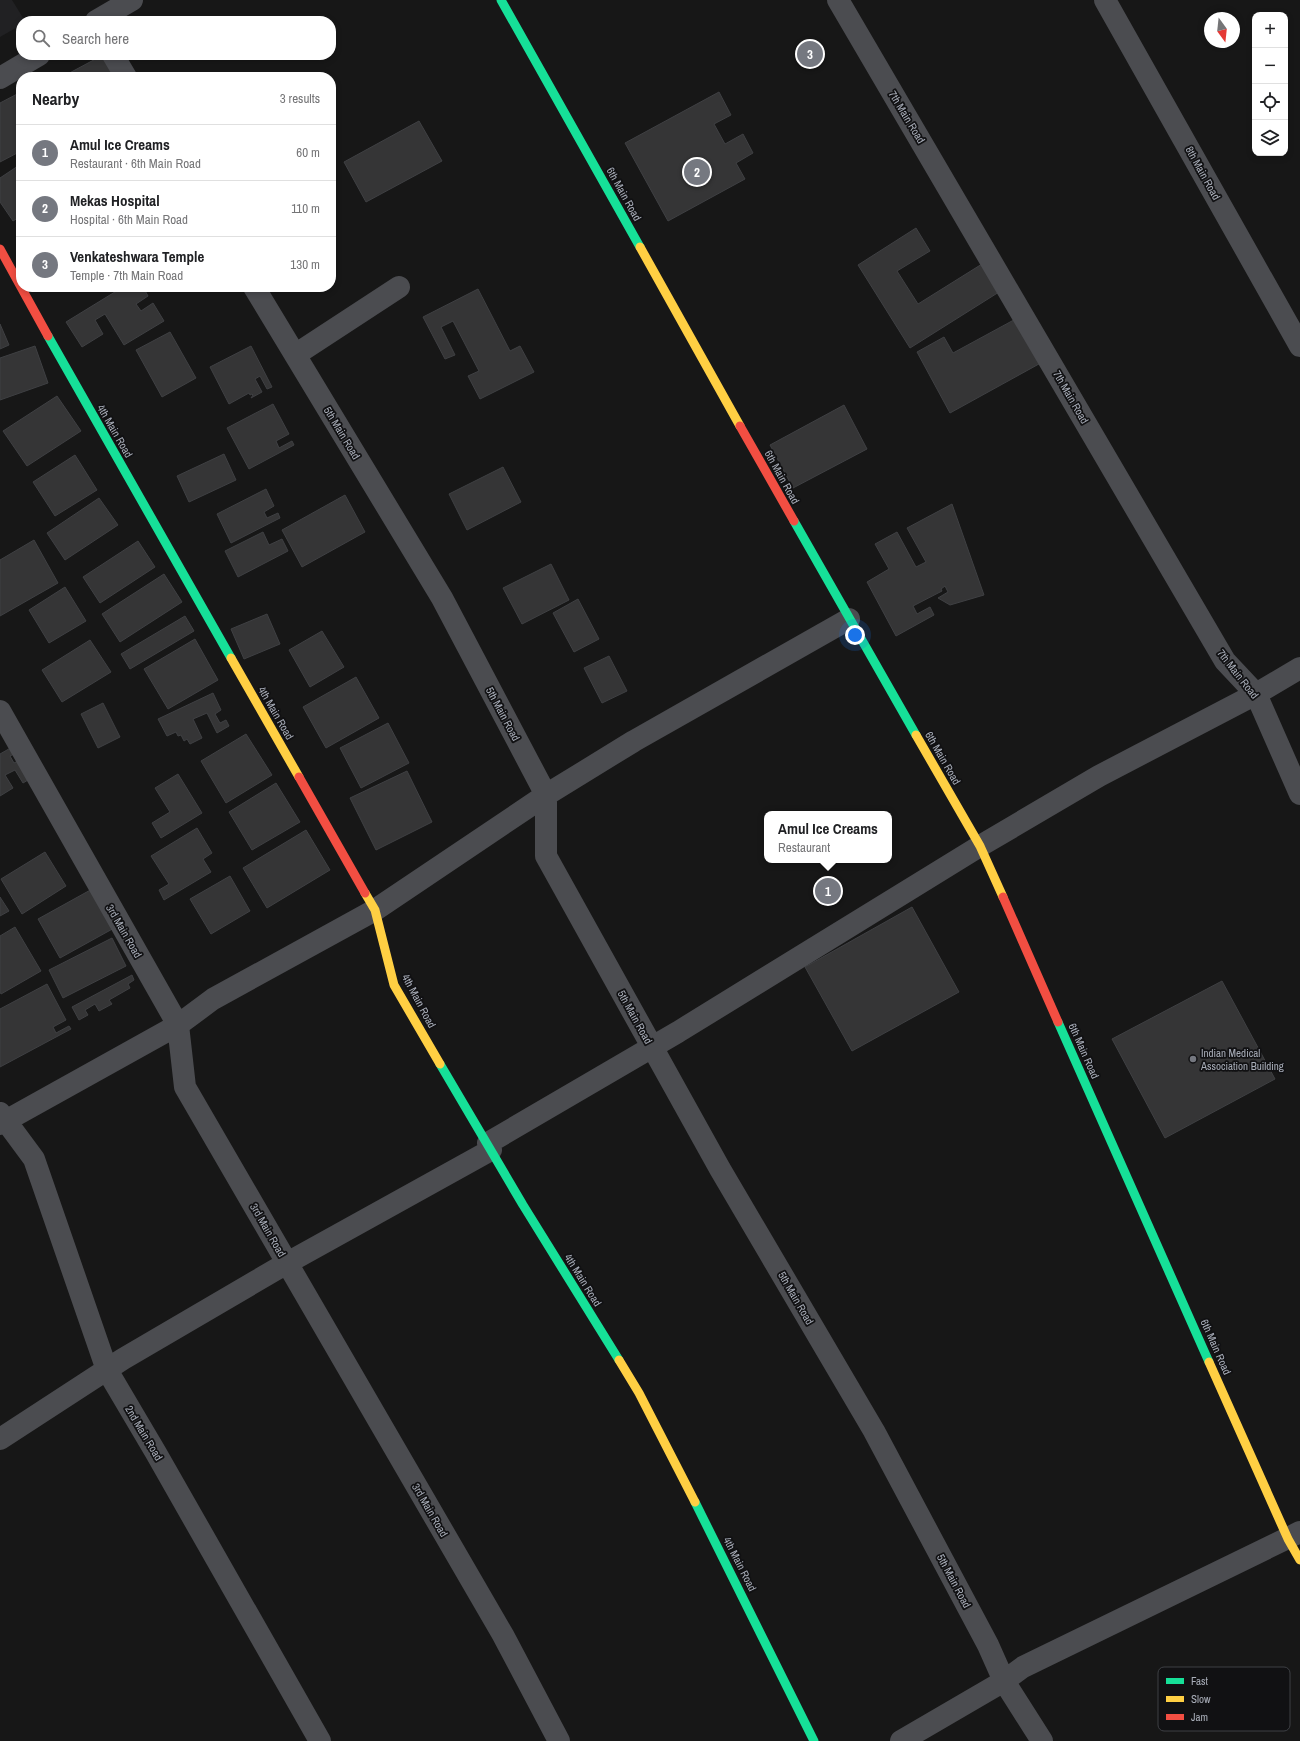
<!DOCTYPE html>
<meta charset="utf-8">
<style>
body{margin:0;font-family:"Archivo Narrow",sans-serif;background:#f2f2f2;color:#202124}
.controls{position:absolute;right:12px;top:12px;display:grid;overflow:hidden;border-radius:8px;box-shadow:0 2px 6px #0003}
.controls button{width:36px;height:36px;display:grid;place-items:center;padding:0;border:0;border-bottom:1px solid #e0e0e0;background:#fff;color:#202124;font:20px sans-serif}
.compass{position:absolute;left:1204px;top:12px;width:36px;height:36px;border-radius:50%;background:#fff;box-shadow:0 2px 6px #0003;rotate:165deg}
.you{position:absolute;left:855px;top:635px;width:14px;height:14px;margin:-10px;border:3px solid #fff;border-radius:50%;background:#1a73e8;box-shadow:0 0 0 6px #1a73e833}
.badge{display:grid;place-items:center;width:26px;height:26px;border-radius:50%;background:#757880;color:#fff;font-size:13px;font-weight:700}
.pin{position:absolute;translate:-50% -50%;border:2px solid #fff;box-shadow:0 1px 4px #0006}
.popup{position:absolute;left:764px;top:811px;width:128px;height:52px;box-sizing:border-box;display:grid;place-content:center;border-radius:8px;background:#fff;filter:drop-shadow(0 1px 3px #0005);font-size:13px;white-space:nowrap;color:#757577}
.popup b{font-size:15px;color:#202124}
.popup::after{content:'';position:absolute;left:50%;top:100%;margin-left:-8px;border:8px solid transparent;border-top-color:#fff}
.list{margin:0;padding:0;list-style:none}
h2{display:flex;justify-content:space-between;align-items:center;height:52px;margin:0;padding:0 16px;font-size:17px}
h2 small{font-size:13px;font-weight:400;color:#757577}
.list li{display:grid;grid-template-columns:26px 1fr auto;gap:12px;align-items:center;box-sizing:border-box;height:56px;padding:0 16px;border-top:1px solid #e0e0e0}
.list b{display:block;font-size:15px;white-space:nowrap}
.list p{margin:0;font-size:13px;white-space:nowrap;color:#757577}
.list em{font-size:13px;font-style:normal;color:#757577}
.icon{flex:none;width:22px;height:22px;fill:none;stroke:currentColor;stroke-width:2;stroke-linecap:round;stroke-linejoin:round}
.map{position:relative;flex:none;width:1300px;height:1741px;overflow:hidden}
.search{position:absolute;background:#fff;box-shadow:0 2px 6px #0003;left:16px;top:16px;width:320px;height:44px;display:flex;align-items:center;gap:10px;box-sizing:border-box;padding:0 14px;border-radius:16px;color:#757577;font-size:15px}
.panel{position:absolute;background:#fff;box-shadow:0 2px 6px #0003;left:16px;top:72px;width:320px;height:220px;border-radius:16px}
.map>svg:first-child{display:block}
</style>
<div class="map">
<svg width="1300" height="1741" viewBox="0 0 1300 1741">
<rect width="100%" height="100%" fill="#171717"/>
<path fill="#212123" d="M0,0H12L25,21H21V25L0,37Z"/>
<path fill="#353536" stroke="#3f4043" d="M103,55L118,77H62Z
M21,92V151L0,162V103Z
M719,92L731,115L714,124L725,144L743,134L753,153L736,163L745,179L668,221L625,143Z
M419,121L442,161L366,202L344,162Z
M21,164V216L13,221L0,202V178Z
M916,228L930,251L897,271L918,304L990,259L1007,287L910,348L858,265Z
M123,287H143L148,296L136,304L141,311L153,303L164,321L124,345L105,314L95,320L103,334L82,347L66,322Z
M478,289L510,351L520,346L534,372L480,399L468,376L479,371L453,321L441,327L455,355L445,359L423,317Z
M1023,315L1048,359L950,413L917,352L944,337L953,353Z
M0,324L9,345L0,349Z
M170,332L196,378L162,397L136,350Z
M35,346L48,383L0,400V358Z
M251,346L272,387L267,389L260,376L255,379L262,392L251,398L253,395L252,394L250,395L249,393L229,404L210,367Z
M57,396L81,431L27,466L3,431Z
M273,404L289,434L276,441L279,448L292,441L294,445L249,469L227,428Z
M844,405L867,449L793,488L770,445Z
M224,454L236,480L189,502L177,476Z
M75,455L97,490L55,516L33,482Z
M503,467L521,502L467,530L449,494Z
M266,489L274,506L264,512L267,518L278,513L280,518L231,543L217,514Z
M345,495L365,532L302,567L282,530Z
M99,498L118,525L65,560L47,533Z
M952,504L984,595L950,605L938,598L948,592L945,586L941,589L942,591L913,606L917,614L930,607L934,615L896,636L867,582L889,569L875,544L897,532L916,567L926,562L907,528Z
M263,532L269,545L282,539L288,551L238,577L225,551Z
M34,540L58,583L0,616V560Z
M138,541L155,567L100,603L83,577Z
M551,564L569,600L522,624L503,588Z
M164,574L182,602L120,642L102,614Z
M65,587L86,621L49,643L29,610Z
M578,599L599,639L574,652L553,613Z
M267,614L280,644L244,659L231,629Z
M185,616L194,631L130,669L121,654Z
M322,631L344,667L310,687L289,650Z
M195,639L218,680L168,709L144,669Z
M90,640L111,672L62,702L42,670Z
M609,656L627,691L602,703L584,668Z
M356,677L379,718L326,748L303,707Z
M213,693L221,710L215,714L220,723L226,720L229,726L217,733L207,713L193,719L202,738L190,744L187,739L184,741L181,735L178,736L176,732L167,736L158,719Z
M103,703L120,737L98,748L81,714Z
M388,723L409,763L361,788L340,748Z
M246,734L272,775L226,803L201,761Z
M14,746L18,752L10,756L14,763L22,759L33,777L23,783L15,770L5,775L13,788L0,796V754Z
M407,771L432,822L376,850L350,798Z
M178,774L202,813L161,838L152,823L170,812L155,788Z
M276,783L300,822L252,850L229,812Z
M197,828L212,853L203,859L211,872L164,900L159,890L169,884L151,856Z
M306,830L330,870L267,908L243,868Z
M45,852L66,886L22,914L1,879Z
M230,876L250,911L211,934L190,899Z
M94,888L116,927L60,958L38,919Z
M0,897L9,911L0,916Z
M912,907L959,992L852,1051L805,967Z
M15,927L41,971L1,994L0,992V936Z
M112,938L126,966L63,998L49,970Z
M132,975L134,980L128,984L130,988L109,1000L112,1004L99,1011L95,1004L85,1010L88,1015L79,1020L72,1007Z
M1222,981L1275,1079L1165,1138L1112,1039Z
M47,984L66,1020L53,1027L56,1033L69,1026L71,1029L0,1067V1009Z"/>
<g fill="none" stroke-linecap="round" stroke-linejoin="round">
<path stroke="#4b4c50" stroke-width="22" d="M838,0L1225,661L1256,694L1300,794
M1105,0L1300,346
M96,21L132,0
M113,55L126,77
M0,78L39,55
M254,287L442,598L546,795V856L720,1169L874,1431L988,1645L1004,1681L1042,1741
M295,355L399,287
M0,711L178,1025L185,1087L503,1635L559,1741
M0,1113L34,1159L107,1370L156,1453L320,1741
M0,1124L178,1025L213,999L375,910L546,795L634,741L849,619
M0,1439L123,1359L287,1263L491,1150L488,1143L678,1032L980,846L1099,776L1256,694L1300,668
M901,1741L1004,1681L1023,1667L1300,1532"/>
<path stroke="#16e098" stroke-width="9" d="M501,0L640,247
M48,336L231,658
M794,521L916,735
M1058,1022L1209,1362
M440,1064L523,1205L619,1360
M695,1502L814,1741"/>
<path stroke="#ffcf43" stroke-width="9" d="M640,247L740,426
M231,658L299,777
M916,735L980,846L1003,897
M365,893L375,910L394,985L440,1064
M619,1360L639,1393L695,1502
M1209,1362L1288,1539L1300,1560"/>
<path stroke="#f24e42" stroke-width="9" d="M0,249L48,336
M740,426L794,521
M299,777L365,893
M1003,897L1058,1022"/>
</g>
<circle fill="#757880" stroke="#111113" stroke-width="1.5" cx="1193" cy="1059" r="4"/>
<g text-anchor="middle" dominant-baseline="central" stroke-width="3.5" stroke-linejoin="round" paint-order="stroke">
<g font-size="11" fill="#a8adb8" stroke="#111113">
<text transform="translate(907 117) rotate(59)">7th Main Road</text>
<text transform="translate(1203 173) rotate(61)">8th Main Road</text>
<text transform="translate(624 194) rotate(61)">6th Main Road</text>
<text transform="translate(1071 397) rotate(60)">7th Main Road</text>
<text transform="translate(115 431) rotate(60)">4th Main Road</text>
<text transform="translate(342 433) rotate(59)">5th Main Road</text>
<text transform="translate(782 477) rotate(61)">6th Main Road</text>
<text transform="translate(1238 674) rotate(52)">7th Main Road</text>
<text transform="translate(276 713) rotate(60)">4th Main Road</text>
<text transform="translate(503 714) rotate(62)">5th Main Road</text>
<text transform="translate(943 758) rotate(60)">6th Main Road</text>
<text transform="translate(124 931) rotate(60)">3rd Main Road</text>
<text transform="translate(419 1001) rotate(62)">4th Main Road</text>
<text transform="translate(635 1017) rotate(61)">5th Main Road</text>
<text transform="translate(1084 1051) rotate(66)">6th Main Road</text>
<text transform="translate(268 1230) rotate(60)">3rd Main Road</text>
<text transform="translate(583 1280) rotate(58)">4th Main Road</text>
<text transform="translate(796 1298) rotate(60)">5th Main Road</text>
<text transform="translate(1216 1347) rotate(66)">6th Main Road</text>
<text transform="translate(144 1433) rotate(59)">2nd Main Road</text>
<text transform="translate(430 1510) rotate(60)">3rd Main Road</text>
<text transform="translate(740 1564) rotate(63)">4th Main Road</text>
<text transform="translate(954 1581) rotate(62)">5th Main Road</text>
</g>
<g font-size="11" fill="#a8adb8" stroke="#111113" text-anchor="start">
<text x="1201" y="1053">Indian Medical<tspan x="1201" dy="13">Association Building</tspan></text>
</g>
</g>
<rect x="1158" y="1667" width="132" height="64" rx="6" fill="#111113" stroke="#3e4045" stroke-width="1"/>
<rect x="1166" y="1678" width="18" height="6" fill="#16e098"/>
<rect x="1166" y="1696" width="18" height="6" fill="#ffcf43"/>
<rect x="1166" y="1714" width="18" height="6" fill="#f24e42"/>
<g font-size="11" fill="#a8adb8">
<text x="1191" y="1685">Fast</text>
<text x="1191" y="1703">Slow</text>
<text x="1191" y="1721">Jam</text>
</g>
</svg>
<div class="controls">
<button>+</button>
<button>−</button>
<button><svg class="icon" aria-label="locate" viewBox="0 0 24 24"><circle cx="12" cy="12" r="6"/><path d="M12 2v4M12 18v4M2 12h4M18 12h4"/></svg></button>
<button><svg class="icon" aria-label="layers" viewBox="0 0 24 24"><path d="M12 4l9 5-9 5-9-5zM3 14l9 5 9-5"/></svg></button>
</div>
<svg class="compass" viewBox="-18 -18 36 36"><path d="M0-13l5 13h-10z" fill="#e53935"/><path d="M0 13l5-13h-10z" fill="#757577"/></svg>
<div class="you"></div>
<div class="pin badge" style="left:828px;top:891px">1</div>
<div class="popup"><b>Amul Ice Creams</b>Restaurant</div>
<div class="pin badge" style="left:697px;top:172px">2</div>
<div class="pin badge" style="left:810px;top:54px">3</div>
<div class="search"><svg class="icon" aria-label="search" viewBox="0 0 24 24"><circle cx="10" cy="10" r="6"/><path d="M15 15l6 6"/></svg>Search here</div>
<section class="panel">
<h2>Nearby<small>3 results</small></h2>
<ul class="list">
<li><span class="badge">1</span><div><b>Amul Ice Creams</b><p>Restaurant · 6th Main Road</p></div><em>60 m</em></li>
<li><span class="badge">2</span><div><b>Mekas Hospital</b><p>Hospital · 6th Main Road</p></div><em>110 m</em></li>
<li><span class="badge">3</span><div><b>Venkateshwara Temple</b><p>Temple · 7th Main Road</p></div><em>130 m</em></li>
</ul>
</section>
</div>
